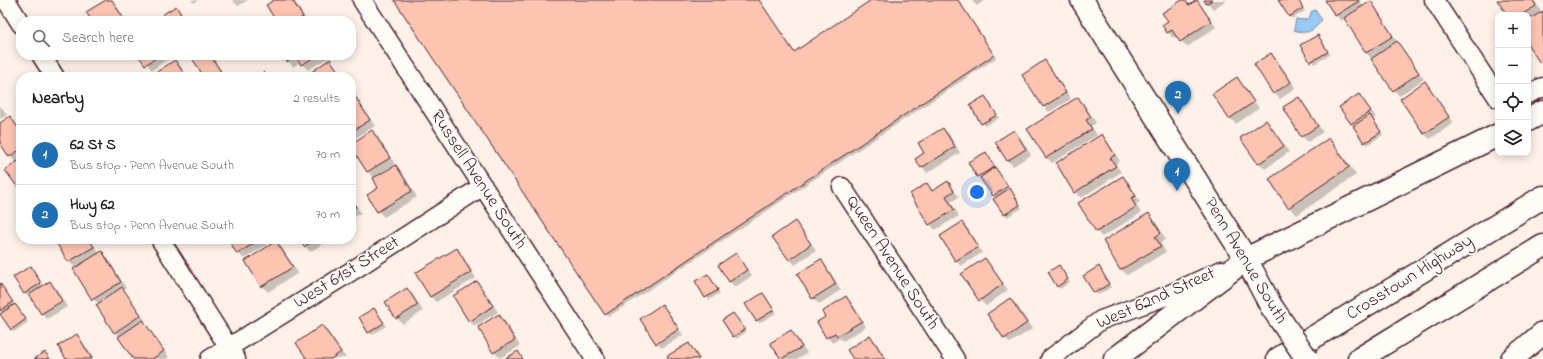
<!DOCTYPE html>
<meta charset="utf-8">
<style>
body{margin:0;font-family:"Indie Flower",sans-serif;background:#f6f6f6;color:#222}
.controls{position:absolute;right:12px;top:12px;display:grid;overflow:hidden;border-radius:8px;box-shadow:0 2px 10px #0003}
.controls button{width:36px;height:36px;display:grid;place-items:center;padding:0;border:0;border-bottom:1px solid #e0e0e0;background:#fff;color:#222;font:20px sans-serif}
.you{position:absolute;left:977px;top:192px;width:14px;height:14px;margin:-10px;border:3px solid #fff;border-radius:50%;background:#1a73e8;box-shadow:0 0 0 6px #1a73e833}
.badge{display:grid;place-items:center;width:26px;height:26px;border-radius:50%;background:#1f6fb2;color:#fff;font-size:13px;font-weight:700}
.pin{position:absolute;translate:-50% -33px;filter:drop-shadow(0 1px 2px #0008)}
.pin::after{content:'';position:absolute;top:21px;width:14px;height:12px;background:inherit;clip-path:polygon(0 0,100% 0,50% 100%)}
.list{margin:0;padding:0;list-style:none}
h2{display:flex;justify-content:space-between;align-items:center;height:52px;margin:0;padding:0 16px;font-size:17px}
h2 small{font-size:13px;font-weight:400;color:#767676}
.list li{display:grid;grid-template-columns:26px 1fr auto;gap:12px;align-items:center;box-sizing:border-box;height:60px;padding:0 16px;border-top:1px solid #e0e0e0}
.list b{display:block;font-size:15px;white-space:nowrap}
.list p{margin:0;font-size:13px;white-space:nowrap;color:#767676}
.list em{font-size:13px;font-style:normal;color:#767676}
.icon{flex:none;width:22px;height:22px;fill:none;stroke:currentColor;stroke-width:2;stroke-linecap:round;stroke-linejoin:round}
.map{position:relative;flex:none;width:1543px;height:359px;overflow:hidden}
.search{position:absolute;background:#fff;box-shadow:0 2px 10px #0003;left:16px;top:16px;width:340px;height:44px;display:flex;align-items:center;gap:10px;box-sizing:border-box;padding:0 14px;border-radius:16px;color:#767676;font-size:15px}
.panel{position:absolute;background:#fff;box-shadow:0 2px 10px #0003;left:16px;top:72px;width:340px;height:172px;border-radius:16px}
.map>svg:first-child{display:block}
</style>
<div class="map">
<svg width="1543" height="359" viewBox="0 0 1543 359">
<rect width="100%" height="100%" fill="#fdf1e9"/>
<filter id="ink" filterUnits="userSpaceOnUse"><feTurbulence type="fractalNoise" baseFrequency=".025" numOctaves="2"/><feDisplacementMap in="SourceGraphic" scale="8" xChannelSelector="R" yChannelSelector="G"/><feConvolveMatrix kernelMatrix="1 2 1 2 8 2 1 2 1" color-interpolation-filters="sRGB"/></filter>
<g filter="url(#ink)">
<path fill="#99caf5" stroke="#7986a4" d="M1315,10L1322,20C1313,31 1308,35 1294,30L1296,19L1305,20L1310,17L1311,12Z"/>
<path fill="#0003" d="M108,0H111L115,4L126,21H93Z
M191,0H199L194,3Z
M232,0H248L238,6Z
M276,0H294L307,21H277Z
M395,0H759L794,52L872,0H958L996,58L608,317Z
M971,0H985L977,6Z
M1205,0H1227L1213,9Z
M1280,0H1298L1305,11L1292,19Z
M1327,0H1359L1364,7L1371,2L1376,8L1397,42L1402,48L1424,79L1399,96L1366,52L1345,18L1341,21L1336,15Z
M1499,0H1534L1542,13L1543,12V65L1528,43V15H1508Z
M1197,1L1202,7L1216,27L1187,47L1177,36L1173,38L1163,26Z
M1318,36L1330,55L1314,64L1302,46Z
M1271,54L1277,60L1296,88L1280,99L1274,93Z
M140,55H174L152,70Z
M191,55H211L225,77H206Z
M284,55H327L329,57L308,70L300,62L293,67Z
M330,60L343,77H310Z
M175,61L181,67L187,77H154Z
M1045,61L1050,67L1071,99L1049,112L1044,107L1023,75Z
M1237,79L1242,84L1259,108L1236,124L1230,118L1214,94Z
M1425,83L1430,88L1454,123L1430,139L1424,134L1401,99Z
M353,95L358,100L375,126L352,140L351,96Z
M1359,95L1376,117L1373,119L1383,135L1367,145L1340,107Z
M1078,98L1084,104L1096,123L1091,126L1097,135L1052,163L1047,158L1029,129Z
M1299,98L1304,104L1323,132L1308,142L1302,136L1284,108Z
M987,100L999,118L985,126L971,105Z
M0,105L7,115L0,119Z
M10,117L21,131V190L17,163L10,156L0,142V124Z
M1266,121L1271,127L1289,152L1265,169L1259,163Z
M943,129L949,134L960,153L927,173L916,159L926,153Z
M372,131L378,137L395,164L376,176L377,177L396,166L402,172L417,197L384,217L378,211L380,189L375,179L368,172L351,145Z
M1014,131L1020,137L1031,155L1013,166L1008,161L996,143Z
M1102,135L1107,141L1120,161L1115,164L1121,172L1081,198L1075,192Z
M1329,140L1337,147L1356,175L1297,215L1289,207L1270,179Z
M988,156L1022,208L1007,217L996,198L982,179H981L978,177L970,162Z
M1123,177L1129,182L1140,202L1136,204L1141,213L1102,237L1096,231Z
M948,182L959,197L951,202L959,216L935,230L930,224L927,184L933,191Z
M351,197L361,213L351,219Z
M1148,215L1154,220L1166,239L1160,243L1166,252L1127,275L1121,269Z
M795,222L816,250L795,265L790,259Z
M962,224L968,229L982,253L961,266L956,261L941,237Z
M55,239H90L99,253L102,252L107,257L126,288L123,290L146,321L144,323L169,357L166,359H134L97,305L99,304L93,299L76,268L69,262Z
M235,239H263L266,245L244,259L238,253Z
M300,239H329V240L310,252Z
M276,242L282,248L298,273L268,292L262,286Z
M456,250L462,255L476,278L436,302L430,296Z
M736,254L741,260L752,276L735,287L730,282L719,265Z
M985,259L990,265L1008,290L986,306L980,300Z
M821,261L826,266L841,290L819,304L813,298Z
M1061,269L1070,282L1060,289L1058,286Z
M33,270L44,287L50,283L56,288L67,307L47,319L41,313L30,295L28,296L25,294L15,277Z
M1101,270L1111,287L1098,295L1095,292Z
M710,278L720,293L709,300L696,282Z
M477,282L482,288L498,312L475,326L469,321Z
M0,285L28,322L14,332L0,309Z
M407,289L413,295L423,311L403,324L397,318L387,303Z
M765,297L776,313L759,323L747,305Z
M846,298L852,303L866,327L843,341L840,338L833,343L827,337L826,317Z
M1010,299L1016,304L1032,329L1010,343L1005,338Z
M662,306L668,311L683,335L662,348L657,343Z
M374,309L386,326L372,335L369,332Z
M733,314L746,332L736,339L734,336Z
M499,315L505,321L520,346L500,358L494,352Z
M322,326L328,332L346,358L308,359Z
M791,331L796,337L807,353L797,359H782L772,343Z
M77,336L82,341L94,359H67Z
M870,337L876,342L886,359H854Z
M689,344L700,359H670Z"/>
<path fill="#fdc4b2" stroke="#4a1f2b" d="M106,0H112L125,21H92L86,12Z
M274,0H292L303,17L297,21H276L266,5Z
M394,0H759L794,52L871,0H958L994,55L605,315Z
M1182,0H1185L1189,5L1197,0L1211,21L1180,42L1172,30L1167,33L1162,25L1168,21L1162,13Z
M1204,0H1212L1206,4Z
M1278,0H1298L1303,8L1289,17Z
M1325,0H1358L1359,1L1335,16Z
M1497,0H1533L1536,6L1521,15H1507Z
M1371,1L1393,36L1366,53L1344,18Z
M176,6L185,21H166L162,15Z
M1543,11V61L1540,63L1528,45V20Z
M1318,35L1328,52L1310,62L1300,45Z
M1397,41L1419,73L1393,91L1371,59Z
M1271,53L1291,82L1273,94L1254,64Z
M138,55H161L145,65Z
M190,55H210L222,73L216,77H204Z
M282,55H318L301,65L296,56L287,62Z
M330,59L342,77H309L307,75Z
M175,60L186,77H153L152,75Z
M1045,60L1066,93L1043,107L1022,75Z
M264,72L267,77H257Z
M1237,77L1254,102L1229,119L1212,94Z
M1425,81L1449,117L1424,134L1400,99Z
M353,93L370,120L351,132V95Z
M1359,94L1371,111L1351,124L1339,107Z
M985,96L997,115L981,124L970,105Z
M1078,97L1091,117L1086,120L1092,129L1046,158L1027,129Z
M1299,97L1318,126L1301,137L1283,107Z
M1370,115L1381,132L1364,143L1353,126Z
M10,116L21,132V149L9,157L0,143V123Z
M1266,120L1284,146L1258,164L1240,138Z
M943,128L955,147L921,168L915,159L924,153L918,143Z
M372,130L390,158L367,172L351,147V144Z
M1014,130L1026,149L1007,161L995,142Z
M1102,134L1115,155L1110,158L1116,166L1074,193L1056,163Z
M1329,138L1349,167L1288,208L1269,179Z
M986,152L995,167L977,177L968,162Z
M21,159V192L5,170Z
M396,165L412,191L377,212L367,195L378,188L373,178Z
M995,167L1008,186L993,196L980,178Z
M1123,176L1136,196L1131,198L1136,207L1096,232L1078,203Z
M948,181L954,191L946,196L954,210L929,225L910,194L927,183L932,191Z
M1010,188L1020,205L1004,215L993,199Z
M351,198L356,207L351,210Z
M1149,213L1161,233L1155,237L1161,246L1120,270L1103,241Z
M795,221L811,244L789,260L772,237Z
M962,222L978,247L955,261L940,236Z
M54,239H89L94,247L68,262Z
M233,239H261L237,254L229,241Z
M299,239H316L304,247Z
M276,241L293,267L261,287L245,261Z
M457,248L471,272L430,297L415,273Z
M102,251L121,282L92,300L73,269Z
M736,253L747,270L729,282L718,265Z
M985,258L1003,284L979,301L961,274Z
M821,259L836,284L812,299L797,274Z
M1059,265L1068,279L1057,287L1048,272Z
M31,266L41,283L24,294L13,277Z
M1099,266L1109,284L1094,293L1083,276Z
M708,274L718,290L705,298L695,281Z
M50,281L62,301L41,314L29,295Z
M477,281L493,306L469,322L453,296Z
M0,283L13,302L0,311Z
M122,287L141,315L114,333L96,305Z
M407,288L418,305L396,319L385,302Z
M763,293L774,310L756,321L745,304Z
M846,296L862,321L837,336L835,333L826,338L817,322L825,317L822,312Z
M1010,298L1027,323L1004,339L987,314Z
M15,304L26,319L11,330L0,314Z
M662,304L679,329L656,344L640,319Z
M374,308L384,323L368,333L359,317Z
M733,313L745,329L733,337L722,320Z
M499,314L515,340L493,353L478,327Z
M143,320L164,351L152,359H133L118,337Z
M322,325L341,352L331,359H307L296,343Z
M791,330L802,347L781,359L770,343Z
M77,334L92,359H66L58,346Z
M870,335L885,359H853L847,350Z
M689,343L699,359H669L667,356Z
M518,351L523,359H505Z
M45,352L50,359H34Z"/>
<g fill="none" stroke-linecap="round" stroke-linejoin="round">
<g stroke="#4a1f2b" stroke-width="21">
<path id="street" d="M6,0L21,24
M362,0L595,359
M1434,0L1498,98
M41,55L55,77
M1528,94L1543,87
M842,187L955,359
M160,239L236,359
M210,359L355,269L483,186
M1050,359L1101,320L1166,296L1222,270"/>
</g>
<g stroke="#4a1f2b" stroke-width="25">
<path id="secondary" d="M1082,0L1246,259L1271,306"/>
</g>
<g stroke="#4a1f2b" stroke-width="25">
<path id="highway" d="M1528,120L1543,112
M1115,359L1246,259L1498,135
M1278,359L1543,197
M1359,359L1543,246
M1512,359L1543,333"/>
</g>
<use href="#street" stroke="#fdfcf7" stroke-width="18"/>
<use href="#secondary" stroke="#fdfcf7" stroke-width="22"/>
<use href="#highway" stroke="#fdfcf7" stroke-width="22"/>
<g stroke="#4a1f2b" stroke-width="25" stroke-linecap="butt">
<path id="secondary-bridge" d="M1271,306L1307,359"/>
</g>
<use href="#secondary-bridge" stroke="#fdfcf7" stroke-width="22"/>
</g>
</g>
<g text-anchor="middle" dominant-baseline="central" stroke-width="3.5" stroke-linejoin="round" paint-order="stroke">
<g font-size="18" fill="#4a1f2b" stroke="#fdfcf7">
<text transform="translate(478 180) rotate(57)">Russell Avenue South</text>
<text transform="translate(1245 261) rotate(59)">Penn Avenue South</text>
<text transform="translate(892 263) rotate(57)">Queen Avenue South</text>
<text transform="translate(347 273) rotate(-32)">West 61st Street</text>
<text transform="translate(1410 278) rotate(-32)">Crosstown Highway</text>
<text transform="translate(1156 299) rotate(-24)">West 62nd Street</text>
</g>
</g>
</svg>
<div class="controls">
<button>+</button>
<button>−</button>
<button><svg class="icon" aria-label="locate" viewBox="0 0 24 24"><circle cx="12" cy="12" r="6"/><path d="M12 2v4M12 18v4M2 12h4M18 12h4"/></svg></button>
<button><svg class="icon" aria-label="layers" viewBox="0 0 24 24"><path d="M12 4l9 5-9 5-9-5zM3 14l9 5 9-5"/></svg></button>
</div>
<div class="you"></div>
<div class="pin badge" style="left:1177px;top:191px">1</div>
<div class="pin badge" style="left:1178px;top:114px">2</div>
<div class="search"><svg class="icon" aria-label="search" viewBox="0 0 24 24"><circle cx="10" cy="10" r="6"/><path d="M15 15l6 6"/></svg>Search here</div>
<section class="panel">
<h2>Nearby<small>2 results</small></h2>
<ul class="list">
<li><span class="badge">1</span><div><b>62 St S</b><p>Bus stop · Penn Avenue South</p></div><em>70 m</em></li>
<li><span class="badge">2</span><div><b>Hwy 62</b><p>Bus stop · Penn Avenue South</p></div><em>70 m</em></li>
</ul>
</section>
</div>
